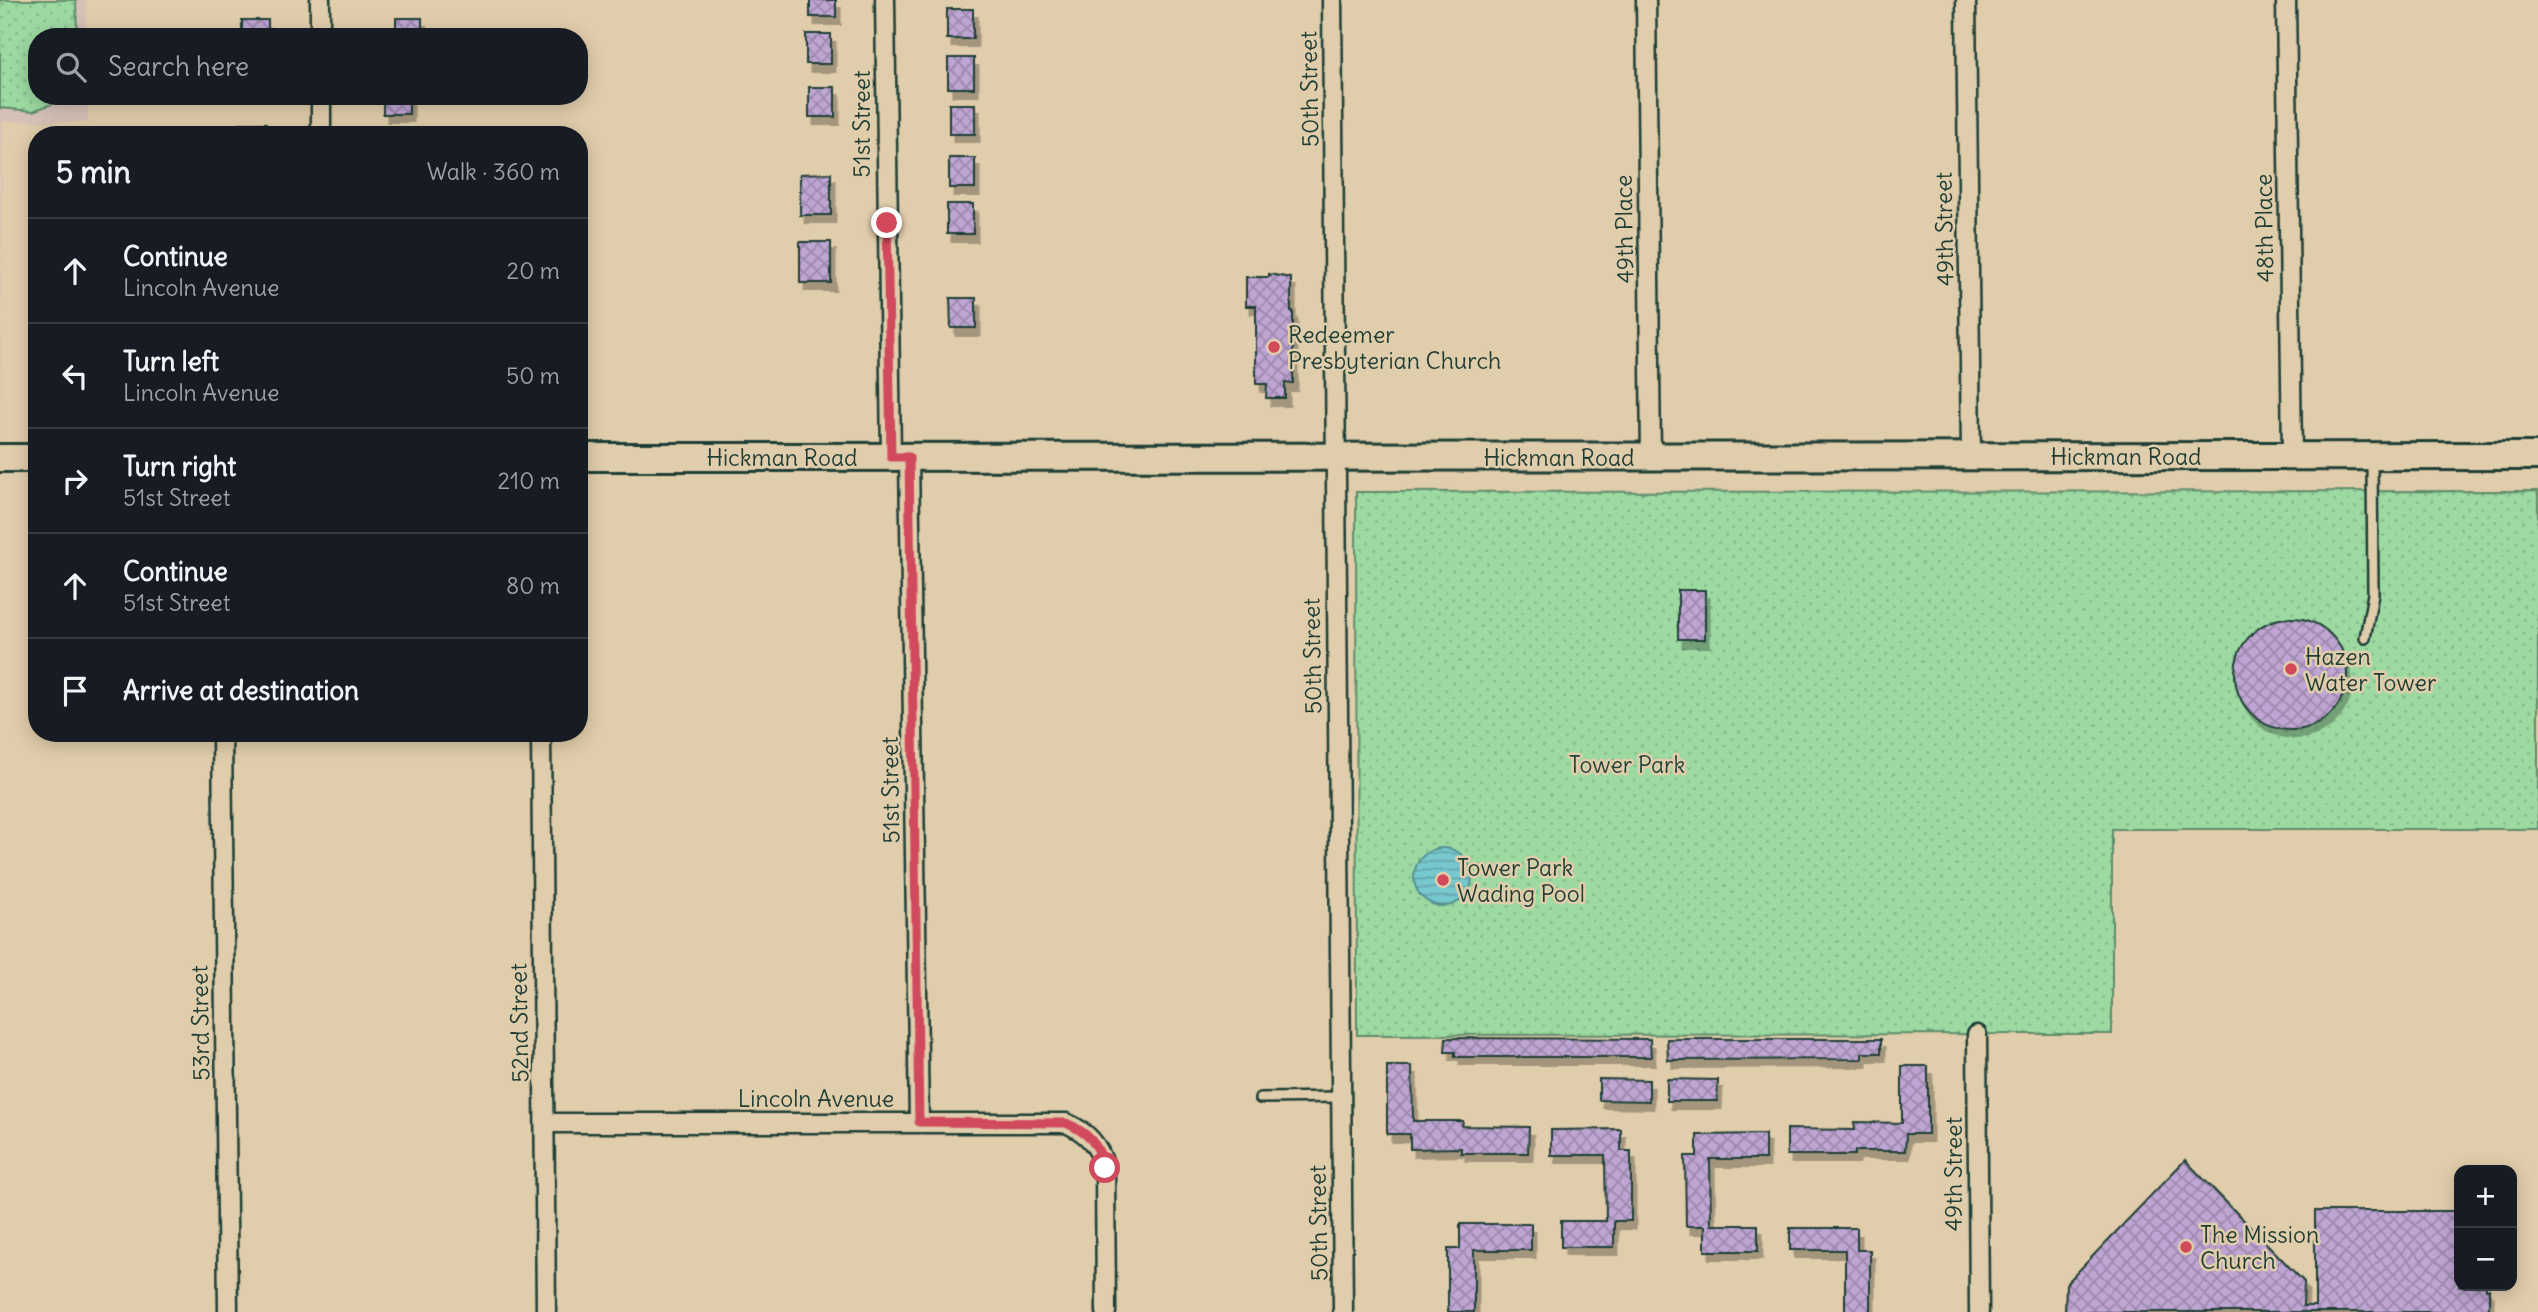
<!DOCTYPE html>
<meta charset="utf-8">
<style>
body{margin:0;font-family:Delius,sans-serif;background:#20242c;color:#f1f3f6}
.controls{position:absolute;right:21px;bottom:21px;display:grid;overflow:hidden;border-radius:14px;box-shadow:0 4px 18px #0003}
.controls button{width:63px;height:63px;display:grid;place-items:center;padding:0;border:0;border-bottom:2px solid #363941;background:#171b24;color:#f1f3f6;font:35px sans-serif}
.stop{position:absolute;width:21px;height:21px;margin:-16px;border:5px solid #d1495b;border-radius:50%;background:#fff}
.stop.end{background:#d1495b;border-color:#fff;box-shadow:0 2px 7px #0008}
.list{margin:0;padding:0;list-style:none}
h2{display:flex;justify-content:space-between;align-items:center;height:91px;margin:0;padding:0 28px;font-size:30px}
h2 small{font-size:23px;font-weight:400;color:#9ea1a6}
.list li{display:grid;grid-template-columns:46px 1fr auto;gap:21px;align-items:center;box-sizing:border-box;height:105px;padding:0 28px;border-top:2px solid #363941}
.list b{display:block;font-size:26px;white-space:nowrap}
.list p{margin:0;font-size:23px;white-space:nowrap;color:#9ea1a6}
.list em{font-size:23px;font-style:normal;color:#9ea1a6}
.icon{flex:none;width:38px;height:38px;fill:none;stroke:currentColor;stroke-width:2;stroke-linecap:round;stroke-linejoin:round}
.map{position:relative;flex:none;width:2538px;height:1312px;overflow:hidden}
.search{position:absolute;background:#171b24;box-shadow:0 4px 18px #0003;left:28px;top:28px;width:560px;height:77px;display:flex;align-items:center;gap:18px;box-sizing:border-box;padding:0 24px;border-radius:28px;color:#9ea1a6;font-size:26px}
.panel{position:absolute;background:#171b24;box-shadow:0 4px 18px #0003;left:28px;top:126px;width:560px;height:616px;border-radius:28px}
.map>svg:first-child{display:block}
</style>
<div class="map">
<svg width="2538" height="1312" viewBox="0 0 2538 1312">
<defs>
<pattern id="park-dots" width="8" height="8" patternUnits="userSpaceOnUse" patternTransform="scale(1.75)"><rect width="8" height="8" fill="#9ddaa2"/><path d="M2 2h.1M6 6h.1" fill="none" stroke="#87bc8c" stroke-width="1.8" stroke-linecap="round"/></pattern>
<pattern id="water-rules" width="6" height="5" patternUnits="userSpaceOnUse" patternTransform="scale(1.75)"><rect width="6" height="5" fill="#78c9cf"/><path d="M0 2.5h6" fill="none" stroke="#62a4a9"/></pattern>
<pattern id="building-cross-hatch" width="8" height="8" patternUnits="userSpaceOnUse" patternTransform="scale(1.75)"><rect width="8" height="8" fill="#bfa5d3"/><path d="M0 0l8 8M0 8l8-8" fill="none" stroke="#9b88ac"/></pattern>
<filter id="shadow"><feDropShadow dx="4.5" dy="8" stdDeviation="0" flood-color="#0004"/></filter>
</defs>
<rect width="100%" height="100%" fill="#e0cdab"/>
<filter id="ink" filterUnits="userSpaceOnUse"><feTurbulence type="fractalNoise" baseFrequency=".0143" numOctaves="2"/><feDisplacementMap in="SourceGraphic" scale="14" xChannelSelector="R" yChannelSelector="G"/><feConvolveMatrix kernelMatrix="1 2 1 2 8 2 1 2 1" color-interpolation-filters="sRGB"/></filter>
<g filter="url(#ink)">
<path fill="#d6c1b7" d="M0,0H86L87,37H37V96H88V122L2,121L0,458Z"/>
<path fill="url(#park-dots)" stroke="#5e8c6b" stroke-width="2" d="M0,0H76L77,37H37V96H70L68,98L33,111L0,108Z
M2538,491V829H2112V1034L1357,1035L1356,492Z"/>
<path fill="url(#water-rules)" stroke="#549191" stroke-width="2" d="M1414 877a29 29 0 1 1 58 0a29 29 0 1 1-58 0Z"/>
<path fill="url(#building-cross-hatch)" stroke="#1f3d34" stroke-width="2" filter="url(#shadow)" d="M810,0H836V17H810Z
M947,9H973V39H947Z
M396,18H422V37H396Z
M242,20H268V37H242Z
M806,34H831V64H806Z
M948,58H974V88H948Z
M809,87H835V117H809Z
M383,96H409V114H383Z
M949,104H975V134H949Z
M240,123H266V135H240Z
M949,158H975V188H949Z
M831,173V215H800V174Z
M947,204H973V234H947Z
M800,242H831V283H800Z
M1269,274L1291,278V311H1293V383H1285V398H1266L1267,384H1256V306H1246V277H1269Z
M950,298H976V328H951Z
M1678,590H1705V639H1678Z
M2235 674a56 56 0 1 1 112 0a56 56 0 1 1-112 0Z
M1446,1038L1650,1039L1651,1057H1455V1052H1445Z
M1667,1039H1881V1053H1862V1059L1668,1060Z
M1387,1066H1412L1413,1121H1463L1462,1126L1529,1127L1528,1153H1461V1148L1410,1149V1134H1387Z
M1902,1066H1928V1134H1906L1905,1151H1855V1155H1787V1129L1855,1130L1854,1122L1902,1123Z
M1599,1079L1649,1080V1101L1599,1100Z
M1667,1079L1718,1080L1717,1101H1667Z
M1621,1129V1151H1631V1221H1614V1247H1561V1221H1606L1605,1155H1551V1130Z
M1765,1134V1159H1710L1711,1225H1758V1251H1705V1226H1686L1685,1156H1697V1135Z
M2185,1160L2304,1282L2303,1306H2315V1211H2459V1286H2486V1289H2489V1312H2065L2066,1284Z
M1460,1224H1531V1250H1474V1312H1448V1249H1460Z
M1790,1228H1857V1250H1870V1312H1845V1250H1790Z"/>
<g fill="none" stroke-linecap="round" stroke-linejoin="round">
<g stroke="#1f3d34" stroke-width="14">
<path id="lane" d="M2365,638L2373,594L2372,458
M1260,1098L1341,1097"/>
</g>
<g stroke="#1f3d34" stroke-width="23">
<path id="street" d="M320,0V37
M885,0L891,457
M1332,0L1343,1312
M1646,0L1651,457
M1966,0L1971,457
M2286,0L2292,456
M321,96V135
M909,457L919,1122
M222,733L228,1312
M541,733L546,1312
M1977,1035L1979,1312
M545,1123H1066C1087,1132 1099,1145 1105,1168L1106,1312"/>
</g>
<g stroke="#1f3d34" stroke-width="32">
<path id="secondary" d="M579,457L2538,456
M0,458H37"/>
</g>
<use href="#lane" stroke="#e0cdab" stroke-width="9"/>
<use href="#street" stroke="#e0cdab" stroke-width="18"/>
<use href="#secondary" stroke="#e0cdab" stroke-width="26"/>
</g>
</g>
<g fill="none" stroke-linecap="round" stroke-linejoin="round" filter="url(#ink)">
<path stroke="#d1495b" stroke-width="9" d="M887,223L891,457H909L919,1122L1066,1123C1087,1132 1099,1144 1105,1168"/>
</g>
<g fill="#d1495b" stroke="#e0cdab" stroke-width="2.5">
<circle cx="1274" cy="347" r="7"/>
<circle cx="2291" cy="669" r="7"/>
<circle cx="1443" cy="880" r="7"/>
<circle cx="2186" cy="1247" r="7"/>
</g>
<g text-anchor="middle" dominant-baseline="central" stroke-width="5" stroke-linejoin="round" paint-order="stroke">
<g font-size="23" fill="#1f3d34" stroke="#e0cdab">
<text transform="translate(1309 89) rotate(-91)">50th Street</text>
<text transform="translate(861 124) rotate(-90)">51st Street</text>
<text transform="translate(2264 228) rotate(-91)">48th Place</text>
<text transform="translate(1624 229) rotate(-91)">49th Place</text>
<text transform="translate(1944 229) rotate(-91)">49th Street</text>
<text x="2126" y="456">Hickman Road</text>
<text x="782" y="457">Hickman Road</text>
<text x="1559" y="457">Hickman Road</text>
<text transform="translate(1312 656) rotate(-91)">50th Street</text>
<text transform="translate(890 790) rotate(-91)">51st Street</text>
<text transform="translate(200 1023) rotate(-91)">53rd Street</text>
<text transform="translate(519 1023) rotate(-91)">52nd Street</text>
<text x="816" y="1098">Lincoln Avenue</text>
<text transform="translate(1953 1174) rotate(-90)">49th Street</text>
<text transform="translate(1318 1223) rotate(-91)">50th Street</text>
</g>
<g font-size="23" fill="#1f3d34" stroke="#e0cdab" text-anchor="start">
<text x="1288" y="334">Redeemer<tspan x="1288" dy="26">Presbyterian Church</tspan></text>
<text x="2305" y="656">Hazen<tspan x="2305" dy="26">Water Tower</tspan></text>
<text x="1457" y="867">Tower Park<tspan x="1457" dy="26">Wading Pool</tspan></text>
<text x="2200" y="1234">The Mission<tspan x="2200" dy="26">Church</tspan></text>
</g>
<g font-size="23" fill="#25453a" stroke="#e0cdab">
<text x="1627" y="764">Tower Park</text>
</g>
</g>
</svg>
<div class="controls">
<button>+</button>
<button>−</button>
</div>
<div class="stop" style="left:1105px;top:1168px"></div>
<div class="stop end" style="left:887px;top:223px"></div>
<div class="search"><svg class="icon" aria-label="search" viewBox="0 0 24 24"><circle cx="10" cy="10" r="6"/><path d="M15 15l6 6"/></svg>Search here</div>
<section class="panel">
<h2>5 min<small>Walk · 360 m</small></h2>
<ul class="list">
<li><svg class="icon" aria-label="ahead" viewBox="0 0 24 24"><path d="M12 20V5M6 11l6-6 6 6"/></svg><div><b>Continue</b><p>Lincoln Avenue</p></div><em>20 m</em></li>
<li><svg class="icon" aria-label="left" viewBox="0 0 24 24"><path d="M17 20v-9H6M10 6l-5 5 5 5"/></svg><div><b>Turn left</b><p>Lincoln Avenue</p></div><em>50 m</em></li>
<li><svg class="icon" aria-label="right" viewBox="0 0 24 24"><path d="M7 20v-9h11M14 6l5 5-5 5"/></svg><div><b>Turn right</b><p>51st Street</p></div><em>210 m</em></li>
<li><svg class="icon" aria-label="ahead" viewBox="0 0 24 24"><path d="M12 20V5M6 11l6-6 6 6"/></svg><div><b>Continue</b><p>51st Street</p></div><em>80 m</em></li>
<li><svg class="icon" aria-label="arrive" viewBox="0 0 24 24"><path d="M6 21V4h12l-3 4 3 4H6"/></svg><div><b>Arrive at destination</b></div></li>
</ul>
</section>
</div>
